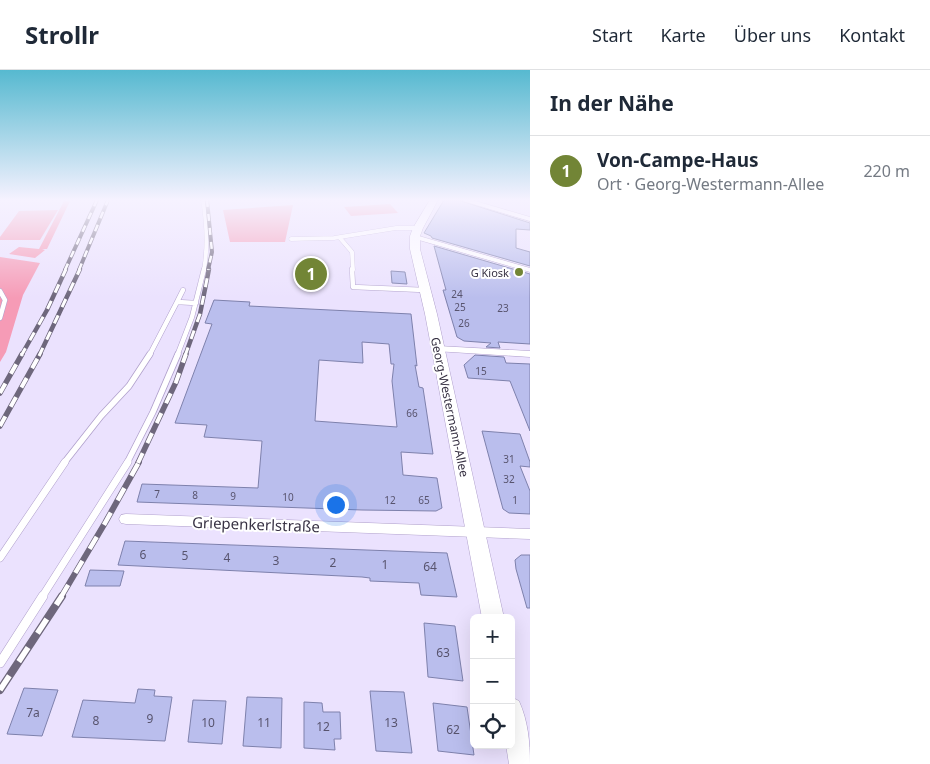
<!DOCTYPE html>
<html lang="de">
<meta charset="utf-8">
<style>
body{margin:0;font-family:"Noto Sans",sans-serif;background:#f6f6f7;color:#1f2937}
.controls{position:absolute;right:15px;bottom:15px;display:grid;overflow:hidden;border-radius:8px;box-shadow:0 5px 20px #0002}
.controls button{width:45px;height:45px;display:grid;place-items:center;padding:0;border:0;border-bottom:1px solid #e0e1e3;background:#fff;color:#1f2937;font:25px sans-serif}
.you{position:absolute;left:335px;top:434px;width:18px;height:18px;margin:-12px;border:4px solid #fff;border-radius:50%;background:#1a73e8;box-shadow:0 0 0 8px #1a73e833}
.badge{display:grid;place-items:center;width:32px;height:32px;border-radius:50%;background:#728536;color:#fff;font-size:16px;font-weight:700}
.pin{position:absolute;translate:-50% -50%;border:2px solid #fff;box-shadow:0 1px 5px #0006}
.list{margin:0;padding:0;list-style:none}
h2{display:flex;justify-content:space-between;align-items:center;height:65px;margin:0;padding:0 20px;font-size:21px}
h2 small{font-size:16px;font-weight:400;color:#747a83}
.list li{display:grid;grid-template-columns:32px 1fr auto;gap:15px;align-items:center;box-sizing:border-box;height:70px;padding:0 20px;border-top:1px solid #e0e1e3}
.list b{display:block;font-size:19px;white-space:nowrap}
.list p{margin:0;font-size:16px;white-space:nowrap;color:#747a83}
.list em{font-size:16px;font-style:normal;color:#747a83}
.icon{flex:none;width:28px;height:28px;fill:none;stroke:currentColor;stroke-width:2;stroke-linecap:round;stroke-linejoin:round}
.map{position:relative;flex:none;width:530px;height:694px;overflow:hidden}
header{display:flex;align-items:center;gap:30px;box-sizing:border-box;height:70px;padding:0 25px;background:#fff;border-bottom:1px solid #e0e1e3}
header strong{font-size:24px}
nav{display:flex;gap:28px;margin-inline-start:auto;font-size:18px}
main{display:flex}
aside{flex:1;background:#fff}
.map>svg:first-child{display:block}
</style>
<header>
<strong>Strollr</strong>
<nav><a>Start</a><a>Karte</a><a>Über uns</a><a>Kontakt</a></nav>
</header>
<main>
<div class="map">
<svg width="530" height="694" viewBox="0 0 530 694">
<rect width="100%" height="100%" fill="#ebe2fe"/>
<path fill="#f69bb6" d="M64,131H70L47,179H42L45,180L35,188L9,184L19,177L39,179Z
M390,134L398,143L351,146L344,137Z
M293,135L285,172H230L223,140Z
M58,140L40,170H0V167L19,141Z
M0,187L40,193L23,225L6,282L0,292Z"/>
<path fill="#babeed" stroke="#7e81ac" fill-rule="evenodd" d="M444,130H458L530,153V160L516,159V178L530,182V196L432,168L431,166L424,163Z
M434,176L530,204V274L498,272L500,278L486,277L491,273L464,271L457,267L443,220H446Z
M311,198L325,199L323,209H310Z
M391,201L405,202L407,214L392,213Z
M214,230L250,232L249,236L411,244L417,296L415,295L419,317L423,318L433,384L401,382L403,405L437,408L442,438L436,441L362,440L137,432L142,414L258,418L262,371L204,367L207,355L175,353L212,254L205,253ZM362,272L389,274L391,294H394L392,311L397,357L315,351L319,290L363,293Z
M475,285L504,287L506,293L530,294V361L510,311L468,308L464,295Z
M482,361L520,364L530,392V397L520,396L530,421V444L509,443L503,439Z
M125,471L447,483L457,527L421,525L419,513L370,511V508L362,507L118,495Z
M521,485H530V538H527L516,499L515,490Z
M90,500L124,501L120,516H85Z
M424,553L455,556L463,611L428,607Z
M24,618L58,620L42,666L7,664Z
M138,619L155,620L154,626L172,627L165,671L72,667L83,630L135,633Z
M370,621L404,622L412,683L376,681Z
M247,627L282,628L281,678L243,676Z
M193,630L226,631L222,674L188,672Z
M304,632L322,633L323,642H340L341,669H334L335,680L304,678Z
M433,633L467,637L474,685L438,681Z"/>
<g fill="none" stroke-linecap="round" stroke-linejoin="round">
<g stroke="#b0a0cc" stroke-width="4.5">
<path id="service-far4" d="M203,130C207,154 208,176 204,200
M340,168L352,182L353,200
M291,169L334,168L396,158H418"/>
</g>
<g stroke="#b0a0cc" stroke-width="5.5">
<path id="service-far3" d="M352,199L353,217L424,220
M0,221L5,230L0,248
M177,232L183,220
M149,286L177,232L196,233
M177,286L192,247L204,199"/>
</g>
<g stroke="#b0a0cc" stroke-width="7">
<path id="service-far2" d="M64,393L101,346L129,316L150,284
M127,393L153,342L178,284"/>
</g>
<g stroke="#b0a0cc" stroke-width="8">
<path id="service-far1" d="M0,488L65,392
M42,527L128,392"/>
</g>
<g stroke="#b0a0cc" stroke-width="10">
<path id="service" d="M0,593L43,526"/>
</g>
<g stroke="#b0a0cc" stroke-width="1">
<path id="minor" d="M460,130H472L530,147V151Z
M412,164L530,198V202L412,168Z
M438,276L530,281V287L435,281L433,279Z
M126,444L530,459V469L126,454L121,453L119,449L121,445Z"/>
</g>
<g stroke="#b0a0cc" stroke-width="1">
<path id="tertiary" d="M430,130H438L423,158L420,166V179L437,244L504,548H482L425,244L410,179V166L413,158Z
M511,627L519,631C528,651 530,672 530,694H509L506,675H511Z"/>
</g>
<use href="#service-far4" stroke="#fff" stroke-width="4"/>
<use href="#service-far3" stroke="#fff" stroke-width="4.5"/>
<use href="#service-far2" stroke="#fff" stroke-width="5.5"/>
<use href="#service-far1" stroke="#fff" stroke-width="7"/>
<use href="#service" stroke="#fff" stroke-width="9"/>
<use href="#minor" fill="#fff" fill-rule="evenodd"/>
<use href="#tertiary" fill="#fff" fill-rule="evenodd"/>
<g stroke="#6e677c" stroke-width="4">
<path id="rail-far4" d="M207,130L212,182L208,200
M65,200L97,130
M79,200L108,130"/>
</g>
<g stroke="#6e677c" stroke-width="4.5">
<path id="rail-far3" d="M21,286L47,240L66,199
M39,286L80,199
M185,286L200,244L209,199"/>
</g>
<g stroke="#6e677c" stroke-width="5.5">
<path id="rail-far2" d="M0,323L22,284
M0,356L40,284
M138,393L176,312L186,284"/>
</g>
<g stroke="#6e677c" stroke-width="6">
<path id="rail-far1" d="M61,527L105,453L139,392"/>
</g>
<g stroke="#6e677c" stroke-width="8">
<path id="rail" d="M0,620L62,526"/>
</g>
<use href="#rail-far4" stroke="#fff" stroke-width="2.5" stroke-dasharray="7" stroke-linecap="butt"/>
<use href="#rail-far3" stroke="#fff" stroke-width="3" stroke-dasharray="9" stroke-linecap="butt"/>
<use href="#rail-far2" stroke="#fff" stroke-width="4" stroke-dasharray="11" stroke-linecap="butt"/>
<use href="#rail-far1" stroke="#fff" stroke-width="4.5" stroke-dasharray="14" stroke-linecap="butt"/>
<use href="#rail" stroke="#fff" stroke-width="5.5" stroke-dasharray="17" stroke-linecap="butt"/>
</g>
<linearGradient id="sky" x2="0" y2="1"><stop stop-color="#56b9d0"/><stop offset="0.57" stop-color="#f6f2ff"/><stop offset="1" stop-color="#f6f2ff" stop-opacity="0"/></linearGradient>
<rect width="530" height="228" fill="url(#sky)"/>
<circle fill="#728536" stroke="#fff" stroke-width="2" cx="519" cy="202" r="5"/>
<g text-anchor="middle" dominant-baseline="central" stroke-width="4" stroke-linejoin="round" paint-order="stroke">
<g font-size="10" fill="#58546e">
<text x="457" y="224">24</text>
<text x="460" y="237">25</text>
<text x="503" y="238">23</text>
<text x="464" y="253">26</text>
<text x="481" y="301">15</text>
<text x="412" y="343">66</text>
<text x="509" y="389">31</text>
<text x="509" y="409">32</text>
<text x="157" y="424">7</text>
<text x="195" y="425">8</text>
<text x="233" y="426">9</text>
<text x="288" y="427">10</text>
<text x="390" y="430">12</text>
<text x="424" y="430">65</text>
<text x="515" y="430">1</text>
</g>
<g font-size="11" fill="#373143" stroke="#fff" text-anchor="end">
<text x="509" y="202">G Kiosk</text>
</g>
<g font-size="12" fill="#373143" stroke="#fff">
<text transform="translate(450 337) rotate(78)">Georg-Westermann-Allee</text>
</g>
<g font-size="12" fill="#58546e">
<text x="143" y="484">6</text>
<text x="185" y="485">5</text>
<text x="227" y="487">4</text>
<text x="276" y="490">3</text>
<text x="333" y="492">2</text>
<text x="385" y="494">1</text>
<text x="430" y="496">64</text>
<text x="443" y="582">63</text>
<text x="33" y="642">7a</text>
<text x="150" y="648">9</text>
<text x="96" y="650">8</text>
<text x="208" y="652">10</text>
<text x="264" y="652">11</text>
<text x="391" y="652">13</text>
<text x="323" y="656">12</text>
<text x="453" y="659">62</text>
</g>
<g font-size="15" fill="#373143" stroke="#fff">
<text transform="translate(256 454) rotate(2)">Griepenkerlstraße</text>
</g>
</g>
</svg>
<div class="controls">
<button>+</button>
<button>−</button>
<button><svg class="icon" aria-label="locate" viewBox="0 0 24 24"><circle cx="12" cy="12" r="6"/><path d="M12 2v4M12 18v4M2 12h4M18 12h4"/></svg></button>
</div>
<div class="you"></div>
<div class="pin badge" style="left:311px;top:204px">1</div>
</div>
<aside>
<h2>In der Nähe<small></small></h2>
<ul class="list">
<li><span class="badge">1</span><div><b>Von-Campe-Haus</b><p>Ort · Georg-Westermann-Allee</p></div><em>220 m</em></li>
</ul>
</aside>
</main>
